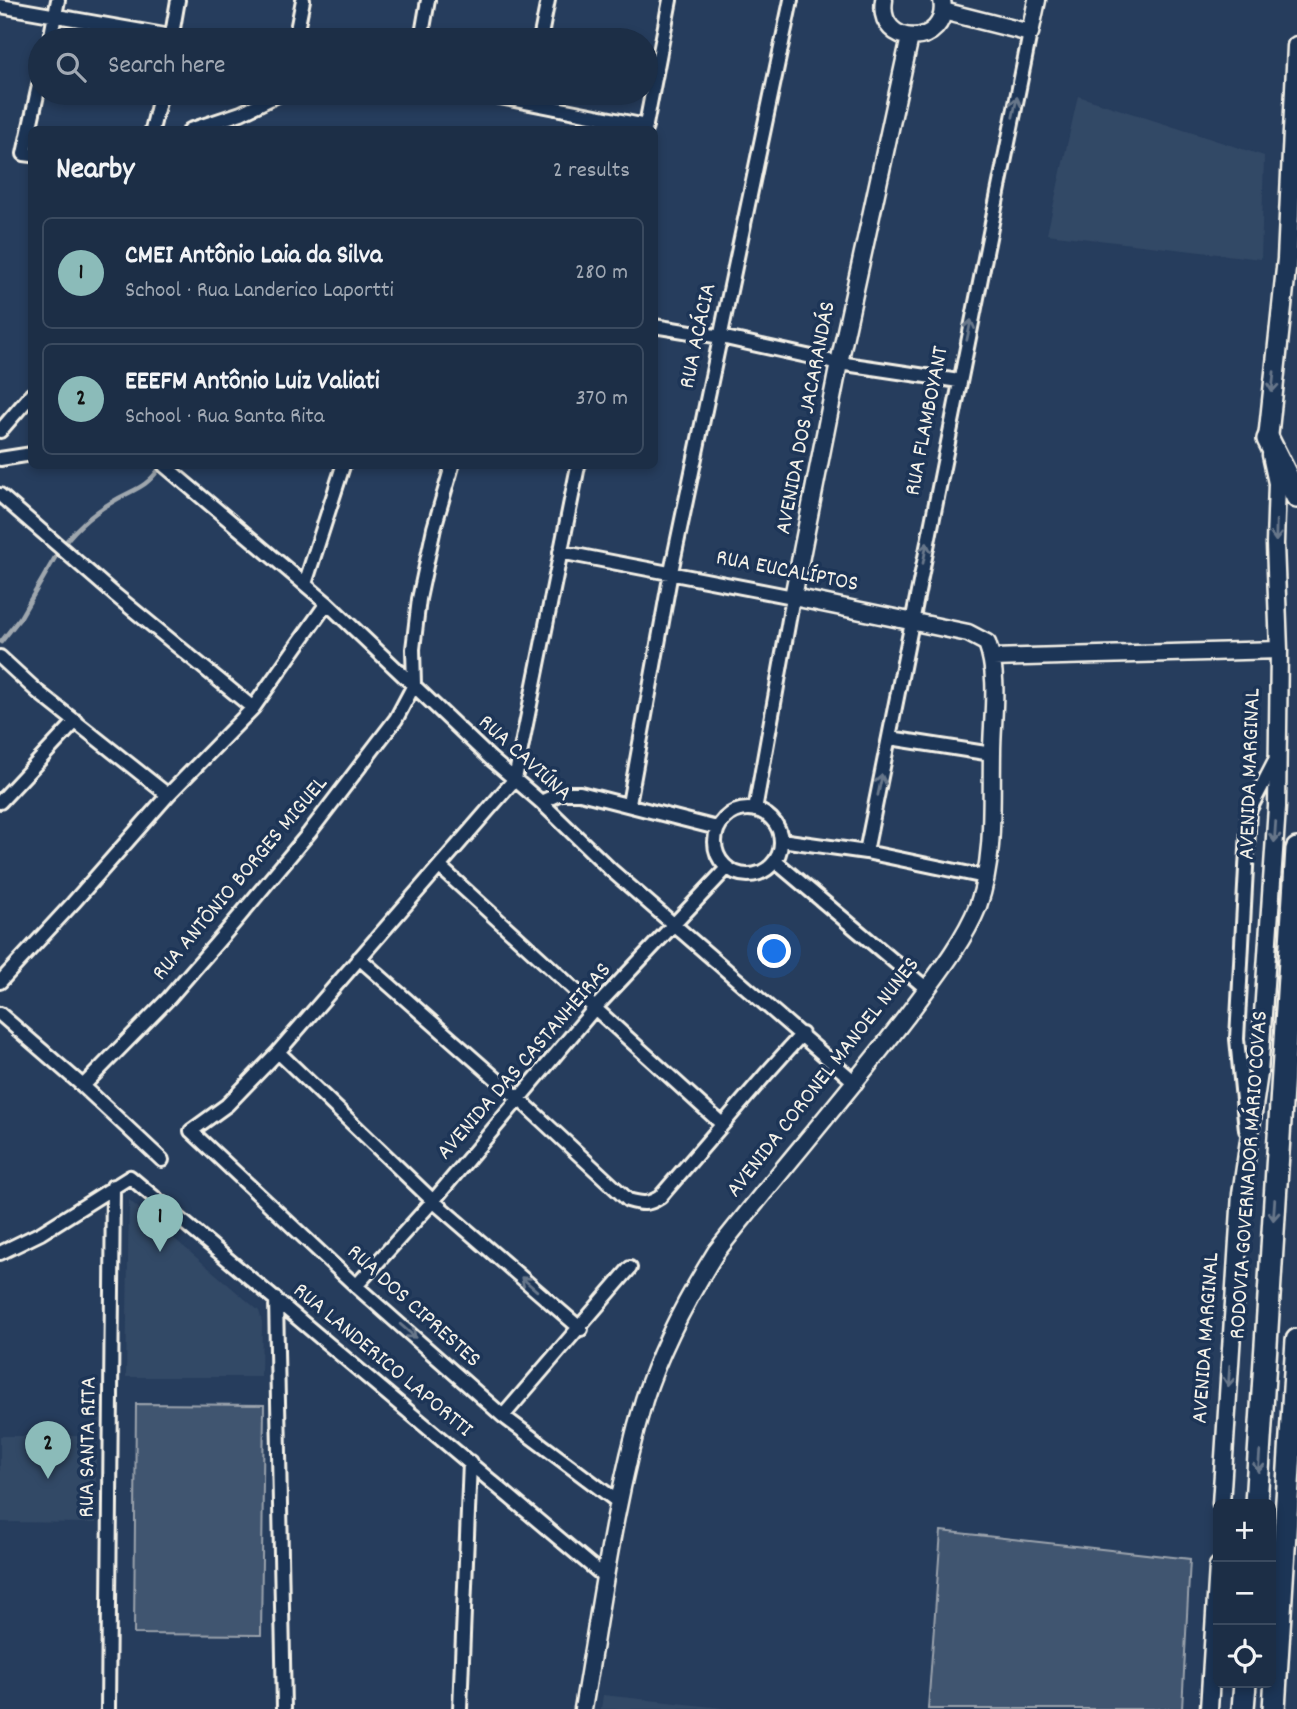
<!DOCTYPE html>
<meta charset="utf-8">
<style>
body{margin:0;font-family:Dekko,sans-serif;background:#25364d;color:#f1f3f6}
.controls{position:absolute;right:21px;bottom:21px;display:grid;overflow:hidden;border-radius:10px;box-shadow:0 4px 10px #0003}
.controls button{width:63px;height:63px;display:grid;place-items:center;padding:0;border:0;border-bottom:2px solid #3a4a5f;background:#1c2e46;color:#f1f3f6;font:35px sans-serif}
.you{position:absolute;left:775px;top:952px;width:24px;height:24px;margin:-18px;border:5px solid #fff;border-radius:50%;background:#1a73e8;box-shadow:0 0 0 10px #1a73e833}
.badge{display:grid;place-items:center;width:46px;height:46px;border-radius:50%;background:#8bbbb9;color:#111;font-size:23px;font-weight:700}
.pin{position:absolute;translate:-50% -58px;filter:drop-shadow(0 2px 4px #0008)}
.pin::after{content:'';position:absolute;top:37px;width:24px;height:21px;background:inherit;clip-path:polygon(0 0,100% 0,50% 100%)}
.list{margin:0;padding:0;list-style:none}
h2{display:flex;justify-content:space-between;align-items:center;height:91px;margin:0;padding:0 28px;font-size:30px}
h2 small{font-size:23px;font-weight:400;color:#a0a8b3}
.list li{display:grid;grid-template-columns:46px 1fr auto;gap:21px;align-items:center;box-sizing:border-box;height:112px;margin:0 14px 14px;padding:0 14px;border:2px solid #3a4a5f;border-radius:10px}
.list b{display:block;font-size:26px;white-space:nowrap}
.list p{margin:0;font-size:23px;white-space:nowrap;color:#a0a8b3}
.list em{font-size:23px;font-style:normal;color:#a0a8b3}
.icon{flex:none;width:38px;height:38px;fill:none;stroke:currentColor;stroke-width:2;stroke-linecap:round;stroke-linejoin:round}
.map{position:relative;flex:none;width:1297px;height:1709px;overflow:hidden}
.search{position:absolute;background:#1c2e46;box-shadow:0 4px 10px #0003;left:28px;top:28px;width:630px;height:77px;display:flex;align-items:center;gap:18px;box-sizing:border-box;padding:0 24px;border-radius:38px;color:#a0a8b3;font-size:26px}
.panel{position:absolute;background:#1c2e46;box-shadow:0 4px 10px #0003;left:28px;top:126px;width:630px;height:343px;border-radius:10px}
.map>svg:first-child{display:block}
</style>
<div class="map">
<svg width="1297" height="1709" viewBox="0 0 1297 1709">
<rect width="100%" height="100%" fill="#263d5d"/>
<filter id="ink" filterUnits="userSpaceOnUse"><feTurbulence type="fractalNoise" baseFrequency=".0143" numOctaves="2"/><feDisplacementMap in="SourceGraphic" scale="14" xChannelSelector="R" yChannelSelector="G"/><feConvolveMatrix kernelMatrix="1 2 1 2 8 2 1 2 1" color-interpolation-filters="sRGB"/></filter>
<g filter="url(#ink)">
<path fill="#334966" d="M1078,96L1264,156L1261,259L1047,234Z
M129,1200L259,1311L262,1322L261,1377H126Z
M0,1436H96V1523L0,1522Z
M603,1695L732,1709H601Z"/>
<path fill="#40546f" stroke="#9aa2ac" stroke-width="2" d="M136,1404L264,1405L261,1635L134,1634Z
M941,1531L1190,1559L1182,1709H928Z"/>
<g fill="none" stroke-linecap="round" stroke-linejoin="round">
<path stroke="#9fa7ae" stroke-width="4.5" d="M64,544C79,524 97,510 119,498C137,488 146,487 159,469
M1,642L20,618L57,554"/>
<g stroke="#f4f1e8" stroke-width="18">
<path id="minor" d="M0,6L193,40
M50,40L58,0
M171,40L178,0
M295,40L303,0
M421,40L428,0
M540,40L548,0
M480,93L646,126
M152,130L161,93
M190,130L241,113L282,93
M645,130L670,0
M32,155L24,154L40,81
M654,326L721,337L839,363L959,381
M0,431L32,394
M0,459L32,454
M165,466L327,603L490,758L541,802L611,870L856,1083
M578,466L515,779L278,1052L227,1105L191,1131L356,1286L503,1416L618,1502
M0,495L114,594L253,708
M560,552L793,597L755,810
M305,584L343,466
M0,657L38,692L168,795
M890,738L992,754
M0,802L76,721
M541,802L561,793H580L717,828
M629,804L671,572L791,0
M715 842a33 33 0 1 1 66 0a33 33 0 1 1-66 0Z
M781,840L866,852L985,877
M866,852L1030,33
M775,861L927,989
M440,867L722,1124
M359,958L518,1098L628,1200C642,1204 648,1205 660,1197L766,1074L802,1034
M0,982L73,903L168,795L253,708L327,603
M0,1014L83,1086L162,1160
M278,1052L433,1201L581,1329
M83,1086L169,998L227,931L309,833L396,719L414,685L413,649L419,599L434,528L452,466
M1246,1130L1237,1039L1249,811L1277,757
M0,1253L41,1233L130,1177L606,1578
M356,1286L433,1201L594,1009L727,868
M276,1299L284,1709
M503,1416L630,1268
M108,1709L113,1186
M460,1709L470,1462"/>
</g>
<g stroke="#f4f1e8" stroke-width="21">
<path id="tertiary" d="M884,0C876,50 951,48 942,0
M943,11L1030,33L1037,0
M993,658L1279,650
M1221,1504L1241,1194L1259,1073L1277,807L1279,650L1275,544L1277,483L1271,455
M583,1709C601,1606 614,1501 644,1400C660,1349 688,1297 716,1252C778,1173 845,1097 906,1017C930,984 963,944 978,906C995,858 991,803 992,753C992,717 1000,678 987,643L968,633L793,597L839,363L910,37
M1209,1709L1218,1566"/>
</g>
<g stroke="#f4f1e8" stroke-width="23">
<path id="secondary" d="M1268,439L1287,259L1297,46"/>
</g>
<g stroke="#f4f1e8" stroke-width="26">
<path id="primary" d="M1268,439L1297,497
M1256,1504L1297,849
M1243,1709L1245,1683
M1274,1709L1297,1340"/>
</g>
<use href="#minor" stroke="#1d3557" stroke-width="12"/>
<use href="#tertiary" stroke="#1d3557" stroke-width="16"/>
<use href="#secondary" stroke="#1d3557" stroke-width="18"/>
<use href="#primary" stroke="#1d3557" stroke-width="21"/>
</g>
<defs><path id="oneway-shaft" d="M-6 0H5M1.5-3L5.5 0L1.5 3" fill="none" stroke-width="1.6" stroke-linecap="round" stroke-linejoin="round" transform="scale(1.75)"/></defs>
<g stroke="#68778a">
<use href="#oneway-shaft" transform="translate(1015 107) rotate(-78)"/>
<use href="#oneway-shaft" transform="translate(969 330) rotate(-78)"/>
<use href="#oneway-shaft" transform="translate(1273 382) rotate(96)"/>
<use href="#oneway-shaft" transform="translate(1276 531) rotate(91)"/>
<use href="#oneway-shaft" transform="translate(925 553) rotate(-79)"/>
<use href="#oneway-shaft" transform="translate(880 785) rotate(-78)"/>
<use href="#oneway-shaft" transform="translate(1275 832) rotate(94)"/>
<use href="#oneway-shaft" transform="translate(1274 1210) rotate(94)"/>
<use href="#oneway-shaft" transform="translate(529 1284) rotate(-139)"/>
<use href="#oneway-shaft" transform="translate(408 1331) rotate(41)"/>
<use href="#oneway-shaft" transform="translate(1229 1376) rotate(94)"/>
<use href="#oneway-shaft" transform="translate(1259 1462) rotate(94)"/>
</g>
</g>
<g text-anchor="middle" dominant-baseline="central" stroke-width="7" stroke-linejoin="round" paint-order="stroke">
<g font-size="23" fill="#f4f1e8" stroke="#1d3557">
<text transform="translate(699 336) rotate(-78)">RUA ACÁCIA</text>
<text transform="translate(807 418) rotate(-79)">AVENIDA DOS JACARANDÁS</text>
<text transform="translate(928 421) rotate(-79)">RUA FLAMBOYANT</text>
<text transform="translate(787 572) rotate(11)">RUA EUCALÍPTOS</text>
<text transform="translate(524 759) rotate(42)">RUA CAVIÚNA</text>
<text transform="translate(1251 774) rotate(-88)">AVENIDA MARGINAL</text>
<text transform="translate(241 879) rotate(-50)">RUA ANTÔNIO BORGES MIGUEL</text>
<text transform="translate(525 1062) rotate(-49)">AVENIDA DAS CASTANHEIRAS</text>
<text transform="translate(824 1078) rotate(-52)">AVENIDA CORONEL MANOEL NUNES</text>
<text transform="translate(1250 1175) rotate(-86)">RODOVIA GOVERNADOR MÁRIO COVAS</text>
<text transform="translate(413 1307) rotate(42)">RUA DOS CIPRESTES</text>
<text transform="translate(1207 1338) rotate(-86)">AVENIDA MARGINAL</text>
<text transform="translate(382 1361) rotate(40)">RUA LANDERICO LAPORTTI</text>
<text transform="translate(89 1447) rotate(-89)">RUA SANTA RITA</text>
</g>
</g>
</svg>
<div class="controls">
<button>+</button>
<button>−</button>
<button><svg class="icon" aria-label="locate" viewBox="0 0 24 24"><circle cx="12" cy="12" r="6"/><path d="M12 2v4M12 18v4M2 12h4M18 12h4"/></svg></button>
</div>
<div class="you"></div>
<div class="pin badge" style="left:160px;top:1252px">1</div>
<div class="pin badge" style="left:48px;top:1479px">2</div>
<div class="search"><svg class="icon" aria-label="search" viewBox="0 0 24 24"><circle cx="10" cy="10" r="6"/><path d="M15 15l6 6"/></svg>Search here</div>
<section class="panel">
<h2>Nearby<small>2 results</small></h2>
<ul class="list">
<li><span class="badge">1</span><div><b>CMEI Antônio Laia da Silva</b><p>School · Rua Landerico Laportti</p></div><em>280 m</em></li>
<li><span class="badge">2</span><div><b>EEEFM Antônio Luiz Valiati</b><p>School · Rua Santa Rita</p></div><em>370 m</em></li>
</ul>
</section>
</div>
